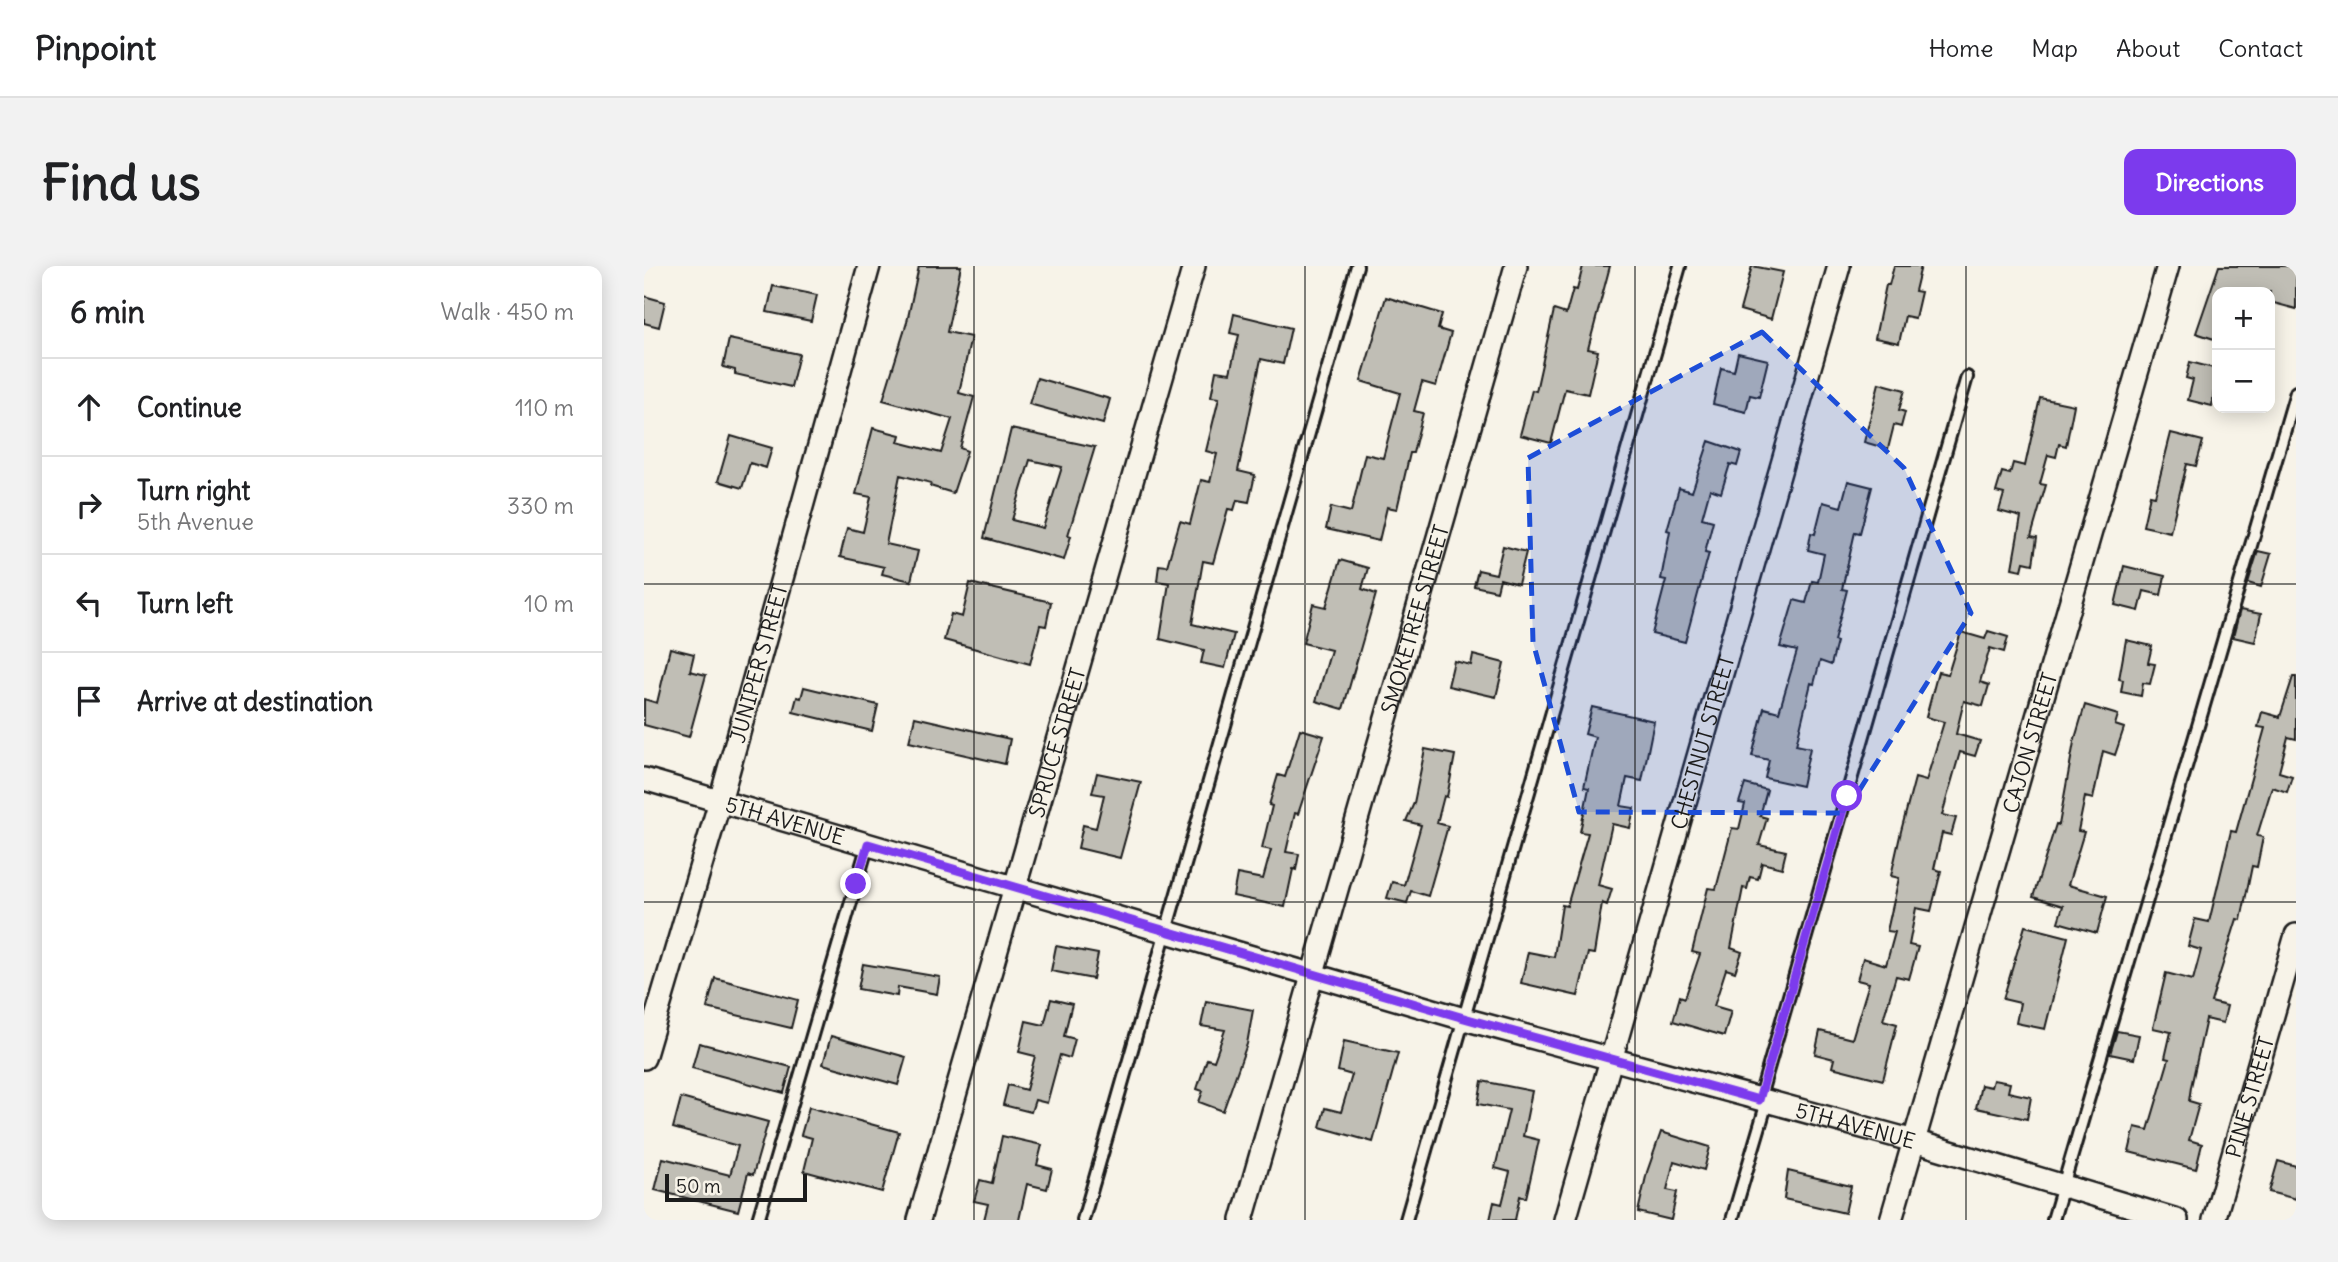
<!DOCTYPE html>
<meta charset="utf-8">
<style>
body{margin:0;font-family:Delius,sans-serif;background:#f2f2f2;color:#202124}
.controls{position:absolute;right:21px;top:21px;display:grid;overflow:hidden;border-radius:14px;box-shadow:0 4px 18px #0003}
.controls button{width:63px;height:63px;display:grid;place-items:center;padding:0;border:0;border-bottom:2px solid #e0e0e0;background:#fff;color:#202124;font:35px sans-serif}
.scale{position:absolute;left:21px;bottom:18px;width:142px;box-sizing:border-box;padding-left:7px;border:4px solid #1c1c1c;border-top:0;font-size:19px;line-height:24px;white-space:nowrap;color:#1c1c1c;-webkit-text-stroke:5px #f7f3e8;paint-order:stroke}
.stop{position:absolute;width:21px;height:21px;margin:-16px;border:5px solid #7c3aed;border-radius:50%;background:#fff}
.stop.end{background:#7c3aed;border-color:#fff;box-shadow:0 2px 7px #0008}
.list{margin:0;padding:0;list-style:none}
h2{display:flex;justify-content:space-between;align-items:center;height:91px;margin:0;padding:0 28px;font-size:30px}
h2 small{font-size:23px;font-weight:400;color:#757577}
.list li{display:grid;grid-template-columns:46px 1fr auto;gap:21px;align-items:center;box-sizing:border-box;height:98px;padding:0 28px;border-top:2px solid #e0e0e0}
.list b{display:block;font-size:26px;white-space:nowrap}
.list p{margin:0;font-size:23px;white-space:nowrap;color:#757577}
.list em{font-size:23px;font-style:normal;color:#757577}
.icon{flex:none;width:38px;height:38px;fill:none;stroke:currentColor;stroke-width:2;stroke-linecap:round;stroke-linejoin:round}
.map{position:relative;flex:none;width:1652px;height:954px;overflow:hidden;border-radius:14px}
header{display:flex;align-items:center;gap:42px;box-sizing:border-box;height:98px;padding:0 35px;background:#fff;border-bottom:2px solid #e0e0e0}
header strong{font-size:33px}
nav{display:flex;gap:38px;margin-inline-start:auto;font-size:24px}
.intro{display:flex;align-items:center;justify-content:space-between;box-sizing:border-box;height:168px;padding:0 42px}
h1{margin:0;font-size:49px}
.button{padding:18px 32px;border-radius:14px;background:#7c3aed;color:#fff;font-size:24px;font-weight:700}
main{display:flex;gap:42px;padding:0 42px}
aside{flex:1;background:#fff;border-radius:14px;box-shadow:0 4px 18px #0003}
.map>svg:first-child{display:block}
</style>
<header>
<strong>Pinpoint</strong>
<nav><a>Home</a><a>Map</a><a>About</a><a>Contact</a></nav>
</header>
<div class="intro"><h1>Find us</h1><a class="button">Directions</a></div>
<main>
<aside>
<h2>6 min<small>Walk · 450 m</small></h2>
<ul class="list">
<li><svg class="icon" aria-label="ahead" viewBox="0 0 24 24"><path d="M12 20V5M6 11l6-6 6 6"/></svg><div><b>Continue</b></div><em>110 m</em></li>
<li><svg class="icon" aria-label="right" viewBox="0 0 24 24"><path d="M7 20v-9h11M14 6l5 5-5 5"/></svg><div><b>Turn right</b><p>5th Avenue</p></div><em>330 m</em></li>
<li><svg class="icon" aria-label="left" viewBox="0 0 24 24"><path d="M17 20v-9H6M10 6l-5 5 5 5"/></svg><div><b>Turn left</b></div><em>10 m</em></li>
<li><svg class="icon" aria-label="arrive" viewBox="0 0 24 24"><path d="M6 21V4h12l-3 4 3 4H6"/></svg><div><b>Arrive at destination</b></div></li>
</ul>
</aside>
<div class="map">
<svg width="1652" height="954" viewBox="0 0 1652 954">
<rect width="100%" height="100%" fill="#f7f3e8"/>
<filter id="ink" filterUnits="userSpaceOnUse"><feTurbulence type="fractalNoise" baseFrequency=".0143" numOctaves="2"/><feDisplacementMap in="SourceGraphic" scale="14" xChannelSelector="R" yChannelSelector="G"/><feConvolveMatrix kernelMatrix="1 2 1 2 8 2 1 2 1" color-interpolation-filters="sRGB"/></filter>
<g filter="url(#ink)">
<path fill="#c0beb5" stroke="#1c1c1c" stroke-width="2" fill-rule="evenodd" d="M275,0H317L303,66L327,71L315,127L330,131L316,182L323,185L309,227L286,220L287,217L256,209L242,278L274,285L267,315L238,308L240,301L196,291L203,262L219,266L227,231L212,228L229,162L256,169L254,176L297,187L308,153L239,134L263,56Z
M939,0H966L944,83L954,85L944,128L921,123L907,177L876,169L888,124L892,125L910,44L922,48L929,23L933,24Z
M1108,0L1139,6L1127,53L1096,44Z
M1250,0H1277L1271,25L1277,26L1271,52L1261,50L1255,77L1231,72L1242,19H1245Z
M1575,0H1652V43L1626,36V26H1573V74L1552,67Z
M129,20L173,29L167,55L123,46Z
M0,30L21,36L15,61L0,57Z
M742,31L798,48L794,63L807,67L792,120L778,116L770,145L779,147L769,187H766L753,243L743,241L735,275L682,263L687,241L707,246L721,188L739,192L756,127L717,115Z
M590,48L647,62L639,98L617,93L594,205L611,209L605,236L593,234L590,244L584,243L569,297L559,295L548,358L590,368L581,402L557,397L560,384L516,373L525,317L513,315L515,299L523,300L536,255L546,258L557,214L566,216L573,188L562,185L575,132L567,131L572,105L586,107L595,69L586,67Z
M85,73L155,88L147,121L91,108V104L79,101Z
M1094,87L1124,94L1115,131L1106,129L1102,146L1069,138L1077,102L1090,105Z
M1546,96L1573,103L1568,140L1544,134L1549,114L1542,112Z
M393,112L466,133L459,158L385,138Z
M1235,117L1261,124L1255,144L1261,146L1257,161L1250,159L1244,183L1220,176Z
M1396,132L1430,139L1422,180L1415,178L1412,191L1404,189L1396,218L1402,219L1387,271L1393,272L1389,298L1380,296L1378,304L1368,302L1377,251L1355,245L1360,228L1352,226L1358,206L1366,208L1369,197L1381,200Z
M367,163L451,181L424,269L427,270L420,294L340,272ZM386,194L418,201L399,262L368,254Z
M1527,167L1559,175L1552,200L1543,198L1526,266L1499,260L1506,229L1511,230Z
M87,170L128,182L122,202L106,197L98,222L74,215Z
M1065,175L1097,186L1093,200L1086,198L1077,227L1066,223L1058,252L1069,255L1061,286L1065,287L1041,376L1008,368L1022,314L1017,313L1026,265L1023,264L1035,222L1048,226Z
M1204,215L1228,221L1216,267L1211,266L1198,323L1203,324L1190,375L1193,376L1187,399L1176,395L1170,418L1167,417L1152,479L1166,482L1158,520L1121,512L1125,494L1108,490L1120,442L1135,446L1153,385L1136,381L1150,334L1162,337L1168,315L1174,316L1180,288L1164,284L1167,267L1171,268L1179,236L1197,241Z
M859,280L882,286L874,318L856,313L853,325L830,320L834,304L852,308Z
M1614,285L1627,288L1617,321L1604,317Z
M696,294L724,302L718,323L732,328L699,443L672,435L687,384L659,377L669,338L682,341Z
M1480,300L1521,310L1517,329L1500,325L1495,345L1471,339Z
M326,317L407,336L402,360L396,359L386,398L300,374L307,348L318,351Z
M1596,344L1617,348L1611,376L1589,371Z
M1344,365L1364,371L1360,386L1346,382L1336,416L1345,419L1339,440L1320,435L1312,468L1336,475L1331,490L1316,486L1298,549L1312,552L1307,569L1298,567L1290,603L1297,605L1287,645L1272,642L1265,679L1274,681L1265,713L1252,710L1239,754L1253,758L1239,814L1188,801L1190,793L1171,788L1176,765L1208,773L1225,717L1213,714L1219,692L1242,699L1251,666L1243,665L1255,612L1247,610L1257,565L1271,512L1282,515L1300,456L1282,451L1294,406L1304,408L1317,366L1341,373Z
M1482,374L1508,380L1504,397L1511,398L1506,418L1499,417L1497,430L1477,426L1479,414L1475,413Z
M26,382L50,388L46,405L62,409L45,471L0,459V433L13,437Z
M829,389L860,397L852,431L804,420L810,395L827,399Z
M1649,411H1652V473L1644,471L1635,506L1648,510L1643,526L1628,521L1613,570L1619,571L1613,601L1608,600L1597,654L1593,653L1567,736L1583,740L1579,757L1562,753L1547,821L1545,835L1555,838L1545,874L1558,878L1552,903L1485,886L1491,861L1504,864L1525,793L1521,792L1527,766L1509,762L1522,707L1549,714L1557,684L1544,680L1551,653L1565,656L1587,565L1592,566L1621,462L1614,461L1618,446L1636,451Z
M160,421L234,439L228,465L149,446L153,431L157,432Z
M1441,439L1474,449L1471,459L1480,462L1471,489L1459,485L1449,533L1441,531L1434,565L1440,566L1424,619L1463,630L1453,667L1414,656L1419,640L1389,631L1412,558L1415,559L1430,476Z
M948,441L1010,455L998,515L983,512L977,540L990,542L986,562L968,558L954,619L968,623L963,639L958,637L950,688L944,687L934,730L877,717L884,686L910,691L918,639L923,640L944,567L936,566L945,522L940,521L951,471L941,468Z
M271,451L366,473L361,498L265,476Z
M656,463L680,470L654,548L651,547L642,586L655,588L652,604L649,603L641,641L589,630L593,608L619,613L627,584L618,582L628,540L625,539L634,509L641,511Z
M781,483L811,489L803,531L800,530L793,557L804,560L784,630L767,625L763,637L743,632L748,616L760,619L777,559L762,555L770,537Z
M453,507L497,516L476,592L434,582L439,559L452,562L460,529L448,527Z
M1101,518L1123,524L1116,550L1123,552L1115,579L1142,585L1138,602L1118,597L1114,613L1106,611L1103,623L1099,622L1087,682L1098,686L1091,706L1082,703L1070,740L1087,745L1080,770L1029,755L1036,730L1041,732L1056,688L1048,686L1064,622L1072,623L1088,562L1095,563L1101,538L1095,537Z
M1381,660L1424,671L1401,763L1372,757L1376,737L1359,733Z
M412,680L454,688L449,713L407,705Z
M219,698L296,711L293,728L254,721L253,730L214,723Z
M71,712L154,734L147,762L63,742Z
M407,733L428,738L420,770L431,773L426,792L416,789L403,837L391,834L387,846L359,839L364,819L382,824L391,790L375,786L382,755L400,759Z
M562,735L609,744L603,778L579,845L555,836L559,825L553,823L563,793L570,795L581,764L557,760Z
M1473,765L1495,769L1490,793L1466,788Z
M187,770L262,791L254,819L179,798Z
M700,775L754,787L729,876L676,861L681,842L697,846L708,809L694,805Z
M55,777L147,801L140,827L48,802Z
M1349,814L1366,817L1364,826L1387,831L1383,853L1332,842L1337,819L1347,821Z
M838,815L888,825L879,870L895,874L882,932L876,930L871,954H846L850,936L858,938L866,906L851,902L865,844L834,838Z
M37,832L124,856L109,909L104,907L94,945L11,924L19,892L86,909L94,880L29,862Z
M165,841L255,866L238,926L160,905L168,872L157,869Z
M1017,866L1066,881L1060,904L1030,895L1023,924L1033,926L1027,954L994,946L1003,906Z
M358,870L398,879L393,899L408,903L403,923L383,918L375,954H340L344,938L330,935L336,914L348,917Z
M1634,895L1652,900V933L1625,926Z
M1144,905L1207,920L1201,947L1140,933Z"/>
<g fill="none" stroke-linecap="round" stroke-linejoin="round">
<g stroke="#1c1c1c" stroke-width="16">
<path id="service" d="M1115,834L1323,111
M114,954L224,578
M439,954L713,0
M762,954L1036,0
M1088,954L1123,836
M1409,954L1652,126"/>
</g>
<g stroke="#1c1c1c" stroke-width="26">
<g id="minor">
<path id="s1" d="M0,513L820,753L1270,875L1533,954"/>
<path id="s2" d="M0,792L76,535L225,0"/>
<path id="s3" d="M275,954L550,0"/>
<path id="s4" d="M598,954L872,0"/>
<path id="s5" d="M921,954L1195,0"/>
<path id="s6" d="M1247,954L1524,0"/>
<path id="s7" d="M1570,954L1652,669"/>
</g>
</g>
<use href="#service" stroke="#f7f3e8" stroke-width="10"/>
<use href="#minor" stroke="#f7f3e8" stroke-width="21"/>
</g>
</g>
<g fill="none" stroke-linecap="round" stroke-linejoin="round" filter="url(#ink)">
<path stroke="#7c3aed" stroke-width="9" d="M212,618L224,578L820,752L1115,834L1203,530"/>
</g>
<path fill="#1d4ed8" fill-opacity="0.2" stroke="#1d4ed8" stroke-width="5" stroke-dasharray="14 9" stroke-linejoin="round" d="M1118,66L1260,202L1327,347L1201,547L935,546L889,376L884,192Z"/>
<path fill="none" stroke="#1c1c1c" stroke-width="2" stroke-opacity="0.55" d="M330,0V954M661,0V954M991,0V954M1322,0V954M0,318H1652M0,636H1652"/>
<g text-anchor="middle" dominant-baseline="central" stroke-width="5" stroke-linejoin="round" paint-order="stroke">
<g font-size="21" fill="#1c1c1c" stroke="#f7f3e8">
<text stroke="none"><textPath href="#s4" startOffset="625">SMOKETREE STREET</textPath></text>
<text stroke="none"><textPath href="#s2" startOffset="411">JUNIPER STREET</textPath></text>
<text stroke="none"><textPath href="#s3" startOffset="497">SPRUCE STREET</textPath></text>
<text stroke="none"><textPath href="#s5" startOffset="497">CHESTNUT STREET</textPath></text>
<text stroke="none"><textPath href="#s6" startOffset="497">CAJON STREET</textPath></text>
<text stroke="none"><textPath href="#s1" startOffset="147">5TH AVENUE</textPath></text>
<text stroke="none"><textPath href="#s7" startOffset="128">PINE STREET</textPath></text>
<text stroke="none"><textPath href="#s1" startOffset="1260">5TH AVENUE</textPath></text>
</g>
</g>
</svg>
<div class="controls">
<button>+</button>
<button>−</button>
</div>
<div class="scale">50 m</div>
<div class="stop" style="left:1203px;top:530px"></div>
<div class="stop end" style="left:212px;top:618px"></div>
</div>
</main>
